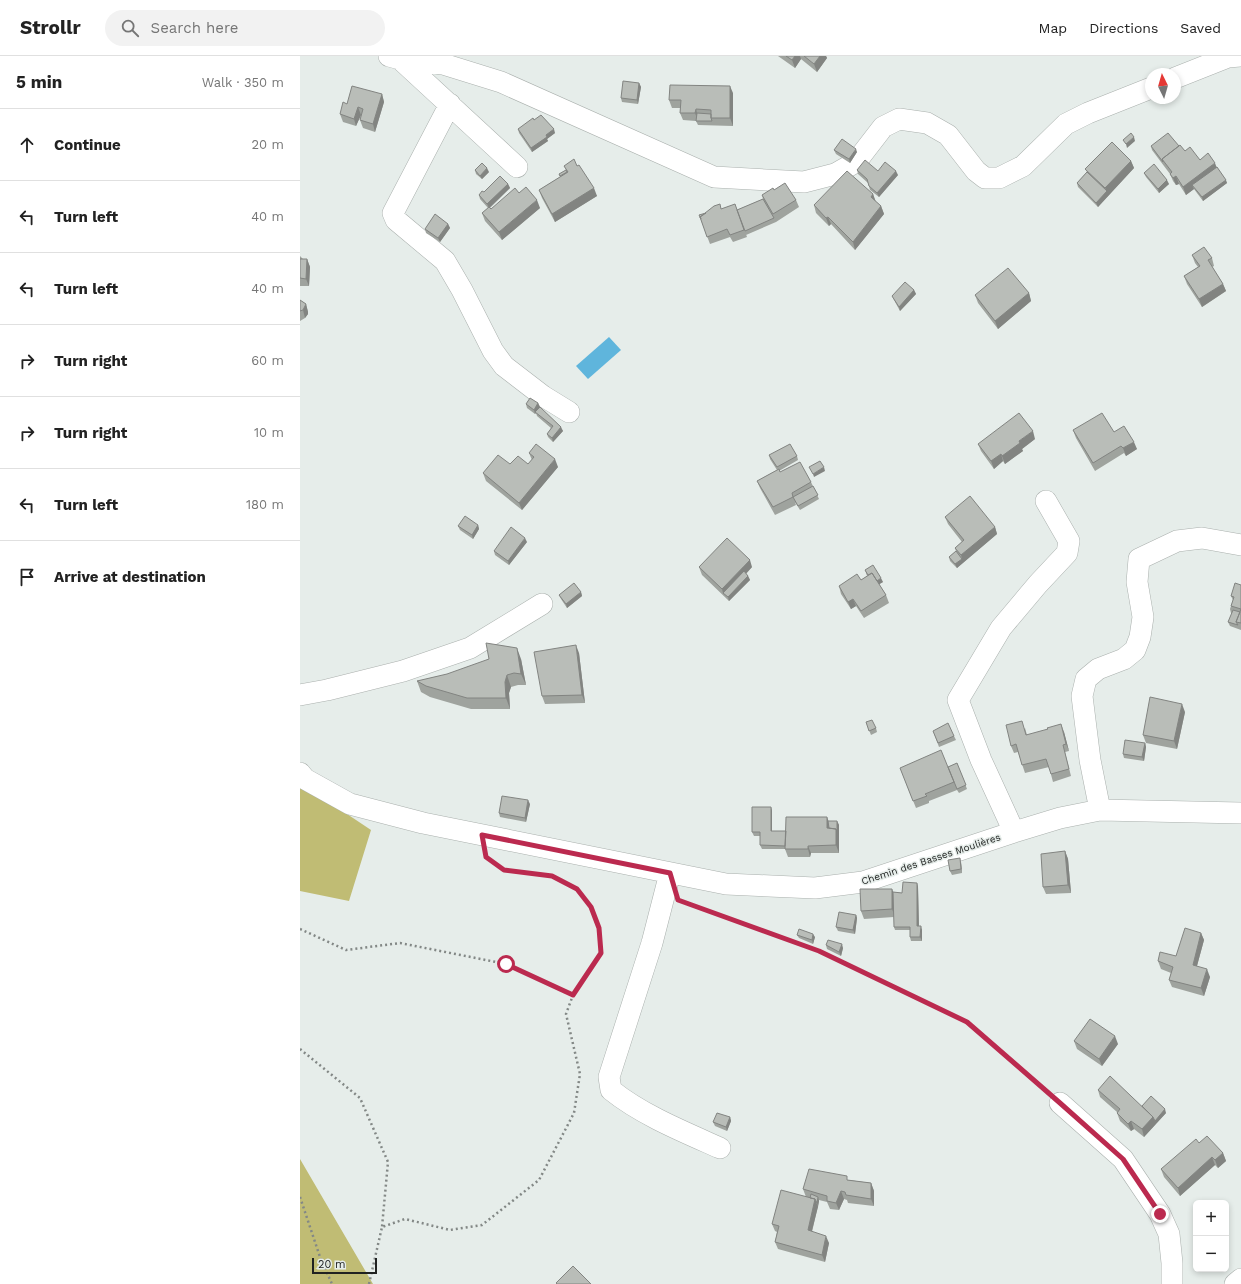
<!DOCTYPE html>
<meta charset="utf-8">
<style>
body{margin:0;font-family:"Work Sans",sans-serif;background:#f2f2f2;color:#222}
.controls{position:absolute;right:12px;bottom:12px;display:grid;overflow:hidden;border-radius:6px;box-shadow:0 2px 6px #0003}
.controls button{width:36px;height:36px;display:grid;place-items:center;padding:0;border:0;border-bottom:1px solid #e0e0e0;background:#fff;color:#222;font:20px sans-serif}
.compass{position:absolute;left:845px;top:12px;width:36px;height:36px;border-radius:50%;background:#fff;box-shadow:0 2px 6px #0003;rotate:355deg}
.scale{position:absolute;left:12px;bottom:10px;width:65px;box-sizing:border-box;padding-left:4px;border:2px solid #202221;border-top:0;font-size:11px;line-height:14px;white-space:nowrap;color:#202221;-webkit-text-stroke:3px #e6edea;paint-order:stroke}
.stop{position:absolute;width:12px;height:12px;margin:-9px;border:3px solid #bb2a4f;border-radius:50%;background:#fff}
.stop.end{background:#bb2a4f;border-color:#fff;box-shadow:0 1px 4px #0008}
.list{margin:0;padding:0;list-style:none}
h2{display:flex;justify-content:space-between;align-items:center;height:52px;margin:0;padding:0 16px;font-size:17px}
h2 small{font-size:13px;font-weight:400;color:#767676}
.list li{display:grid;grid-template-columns:26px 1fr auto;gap:12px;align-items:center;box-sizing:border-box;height:72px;padding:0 16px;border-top:1px solid #e0e0e0}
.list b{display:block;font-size:15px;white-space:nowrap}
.list em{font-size:13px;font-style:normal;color:#767676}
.icon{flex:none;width:22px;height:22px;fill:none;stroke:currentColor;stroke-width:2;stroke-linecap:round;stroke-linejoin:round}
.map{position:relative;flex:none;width:941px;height:1228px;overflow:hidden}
header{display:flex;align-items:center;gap:24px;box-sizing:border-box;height:56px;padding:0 20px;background:#fff;border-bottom:1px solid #e0e0e0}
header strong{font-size:19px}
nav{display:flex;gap:22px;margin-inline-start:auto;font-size:14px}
.search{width:280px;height:36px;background:#f2f2f2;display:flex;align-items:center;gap:10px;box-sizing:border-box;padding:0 14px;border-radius:22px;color:#767676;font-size:15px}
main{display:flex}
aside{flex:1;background:#fff}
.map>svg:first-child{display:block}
</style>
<header>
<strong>Strollr</strong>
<div class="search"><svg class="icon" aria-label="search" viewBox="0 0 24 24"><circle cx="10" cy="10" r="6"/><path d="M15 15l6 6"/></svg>Search here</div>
<nav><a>Map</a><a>Directions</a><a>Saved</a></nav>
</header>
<main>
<aside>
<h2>5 min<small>Walk · 350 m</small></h2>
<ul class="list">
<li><svg class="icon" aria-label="ahead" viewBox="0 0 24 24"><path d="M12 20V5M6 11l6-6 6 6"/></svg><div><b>Continue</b></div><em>20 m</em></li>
<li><svg class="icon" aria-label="left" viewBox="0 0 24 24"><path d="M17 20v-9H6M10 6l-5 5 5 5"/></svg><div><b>Turn left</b></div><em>40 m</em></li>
<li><svg class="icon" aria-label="left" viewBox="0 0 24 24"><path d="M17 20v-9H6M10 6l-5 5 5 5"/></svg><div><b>Turn left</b></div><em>40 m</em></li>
<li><svg class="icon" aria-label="right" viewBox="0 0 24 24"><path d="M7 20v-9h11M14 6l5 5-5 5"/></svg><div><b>Turn right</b></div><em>60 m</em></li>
<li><svg class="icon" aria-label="right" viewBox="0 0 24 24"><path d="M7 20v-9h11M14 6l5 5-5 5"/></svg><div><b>Turn right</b></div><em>10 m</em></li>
<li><svg class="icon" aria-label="left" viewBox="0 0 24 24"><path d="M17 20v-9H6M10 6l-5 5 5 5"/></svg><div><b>Turn left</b></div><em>180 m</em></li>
<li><svg class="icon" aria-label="arrive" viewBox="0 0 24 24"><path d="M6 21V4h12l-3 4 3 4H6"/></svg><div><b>Arrive at destination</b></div></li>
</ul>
</aside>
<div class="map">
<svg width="941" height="1228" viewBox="0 0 941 1228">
<rect width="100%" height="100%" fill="#e6edea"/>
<path fill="#c0bc74" d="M0,723L5,730L71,774L49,845L0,835Z
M0,1103L73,1228H0Z"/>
<path fill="#5fb5dc" d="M309,281L321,294L288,323L276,310Z"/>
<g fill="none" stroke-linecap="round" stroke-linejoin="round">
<g stroke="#aab0ad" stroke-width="22">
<path id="minor" d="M89,0L100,3L143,8L201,26L414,121L504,126L535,118L556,106L583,71L599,63L627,67L648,79L676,115L685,122H699L723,110L766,68L788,57L851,32
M100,3L217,111
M875,22L928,1L941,0
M150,48L93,157L96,164L145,205L162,234L193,295L204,310L243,340L269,356
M0,639L27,634L103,615L170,592L242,548
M0,717L5,723L50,748L123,767L426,828L515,832L563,826L714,776L760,762L800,754L941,757
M800,754L790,704L782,640L786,623L798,613L824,603L835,594L840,581L843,561L837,526L839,503L877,485L902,482L941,489
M714,776L681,704L658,644L701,572L738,528L767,497L769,485L746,445
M370,817L352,887L309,1021L311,1034C342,1059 384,1076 420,1092
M760,1047L823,1103L860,1158L869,1178L872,1207V1228
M935,1228L941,1223"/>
</g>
<path stroke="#838886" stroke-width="2.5" stroke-dasharray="2 3" stroke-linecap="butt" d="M383,846L519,895L667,966L745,1033
M0,873L46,894L100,887L206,908L273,939
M0,993L60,1042L88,1106L82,1171
M0,1141L20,1201L32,1228
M69,1228L82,1171L105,1163L150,1174L182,1169L239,1124L274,1057L280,1018L266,958L273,939L301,897L299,872L291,851L277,833L253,820L204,814L190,804"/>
<use href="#minor" stroke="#fff" stroke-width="21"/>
</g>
<path fill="#9fa39e" d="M478,0H526L527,2L517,16L501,3L495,12Z
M339,27L341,31L338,48L322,46L321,42Z
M433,37V70L398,69L396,65L383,64L380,57V52H372L369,44Z
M82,38L84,46L75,76L63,72L60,64L61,59L56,70L43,66L40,58L47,48Z
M234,64L255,77L247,83L248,85L232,96L219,77L218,73Z
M851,90H879L885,95L900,104L917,111L927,127L903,145L894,133L886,139L879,128L876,129L873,125L870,118L852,94Z
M534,94L557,96L550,107L536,98Z
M831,105L834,112L798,151L778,131L777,127L787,116L785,113Z
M264,110H277L297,140L255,166L242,142L239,134L260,121L259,118L266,114Z
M175,114L189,116L182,123L176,118Z
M557,114L578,115L598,119L579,141L570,134L568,127L558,118Z
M844,117L869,128L859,137L846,121Z
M208,128L210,132L190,152L191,153L219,137L240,152L202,184L185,165L182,157L188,152L180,143L179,139L184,136Z
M474,134L496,144L499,151L476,166L446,179L437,154L463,143L462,139Z
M573,138L575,145L581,150L584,158L555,194L531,168L529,170L516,157L514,149Z
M435,148L447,181L433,186L430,181L410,188L399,159L422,153Z
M148,168L150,172L140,186L126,177L125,173Z
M892,199L912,202L914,210L912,211L923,228L926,235L902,251L887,228L884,220L898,211L895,207Z
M0,200L3,203H7L10,211L9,230H0Z
M614,234L616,238L600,255L594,244L592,240Z
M729,237L731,245L698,273L678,247L675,239Z
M0,244L6,248L8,256V258L5,262L0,265Z
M238,347L240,351L263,375L253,386L248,381L247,378L251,372L237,360L236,357L235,358L227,352L226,348Z
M773,374L814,376L837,393L826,400L824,397L795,415L776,382Z
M735,383L722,393L723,395L705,408L703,405L694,413L681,395L678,388Z
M229,397L258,411L222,454L186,425L183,417L210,408H228L232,404Z
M469,399L497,400L498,404L479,415L480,416L511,426L519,443L500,454L495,446L496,449L475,459L460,432L457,425L477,414L470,403Z
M645,461L695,471L697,478L657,512L650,505L649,501L656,495L655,492L662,486L648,468Z
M178,469L179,473L173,483L160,474L158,470Z
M227,486L209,509L195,499L194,495Z
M399,511H452L446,518L448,520L450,524L429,545L402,519Z
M565,514L583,526L579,528L586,539L589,547L564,562L556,550L551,553L541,538L539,530L561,524L567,520Z
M941,529V574L930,570L928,566L932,557H931L930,553L933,544L931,540Z
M281,536L282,540L267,552L261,543L259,539Z
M279,597L285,647L245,648L242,640Z
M221,603L226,629H218L211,631L209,637L210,653H171L130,641L121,636L117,625Z
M885,656L877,693L846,687L843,679Z
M566,666L576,672L577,676L571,679Z
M725,672L727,679L764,676L769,695L765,696L771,720L753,726L749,711L725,717L718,696L714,697L711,690Z
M633,675L654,680L656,684L639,691Z
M845,687L846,691L844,705L824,702L823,698Z
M657,707L667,733L659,737L657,734L629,745V747L616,752L600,712L648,711Z
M230,748L226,766L200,761L199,757Z
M471,751L472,755V775H486L527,761L528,765H537L539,769V797H511L510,801H488L485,793H462L460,789V780H454L452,776Z
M765,795L768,803L771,837L746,838L743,831Z
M661,806L662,817L652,819L650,815Z
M617,827L618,831L619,870L622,874V885H611L610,881V874H595L594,871V861L564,863L561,855L593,836L602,837Z
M556,859L557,862L555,878L538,875L536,871Z
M901,877L904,884L897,910L910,921L904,940L872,931L869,924L871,917L861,913L858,905L876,900Z
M497,879L515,881L513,888L499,882Z
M526,889L543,892L541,900L527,893Z
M774,985L818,988L802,1010L777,993Z
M798,1034L842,1050L866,1057L844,1081L834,1073L831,1075L820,1065L817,1057V1056L800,1041Z
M430,1061L431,1065L427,1075L415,1070L413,1066Z
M899,1087L923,1097L926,1105L918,1112L915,1109L880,1140L864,1121L861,1113Z
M549,1124L571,1127L574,1135V1150L548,1147L547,1144L544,1143L539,1154L530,1153L527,1146L519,1144V1145L512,1176L529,1187L525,1206L478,1193L475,1186L477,1176L475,1175L472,1168L506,1141L503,1133Z"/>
<path fill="#828481" d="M495,0H500L501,3L495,12L492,4Z
M520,0H526L527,2L517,16L514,8Z
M339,27L341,31L338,48L337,44Z
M430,30L433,37V70L430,62Z
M82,38L84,46L75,76L73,68Z
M58,51L61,59L56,70L54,63Z
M396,53L398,61V65L395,57Z
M254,73L255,77L247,83L248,85L232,96L231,92L246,79Z
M834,81L835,85L827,92L826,88Z
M556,93L557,96L550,107L549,103Z
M831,105L834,112L798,151L796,147L807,135L805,132Z
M915,107L918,115L892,129L894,133L886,139L883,131Z
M187,112L189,116L182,123L180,120Z
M596,115L598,119L579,141L577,137Z
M876,120L879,128L876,129L873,122Z
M867,124L869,128L859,137L858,133Z
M926,124L927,127L903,145L902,141Z
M208,128L210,132L189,152L187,148Z
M294,132L297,140L255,166L252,158Z
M573,138L576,146L571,141Z
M237,144L240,152L202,184L199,176Z
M581,150L584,158L555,194L553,186Z
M528,161L531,168L529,170L526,162Z
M148,168L150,172L140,186L138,182Z
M7,203L10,211L9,230L6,223Z
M923,228L926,235L902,251L899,243Z
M614,234L616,238L600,255L599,251Z
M729,237L731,245L698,273L695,265Z
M6,248L8,256V258L5,262L3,254Z
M238,347L240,351L235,358L234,354Z
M261,371L263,375L253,386L252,382Z
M733,375L735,383L722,393L723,395L705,408L702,400L719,385Z
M834,386L837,393L826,400L823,392Z
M701,398L703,405L694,413L691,405Z
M255,403L258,411L222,454L219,447Z
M524,411L525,415L514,421L513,418Z
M178,469L179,473L173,483L172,479Z
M695,471L697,478L657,512L655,508L662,503L661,499Z
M225,482L227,486L209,509L208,505Z
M450,504L452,511L426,539L423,537L422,533Z
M448,520L450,524L429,545L428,541Z
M581,522L583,526L578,529L576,526Z
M281,536L282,540L267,552L266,548Z
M553,543L556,550L551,553L548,546Z
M276,589L279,597L285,647L282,639Z
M217,592L221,603L226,629L221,618Z
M207,619L211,631L209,637L210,653L206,642L205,626Z
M882,648L885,656L877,693L874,685Z
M761,668L764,676L769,695L766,688Z
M845,687L846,691L844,705L842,701Z
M228,744L230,748L226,766L225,762Z
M471,751L472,755V779L471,775Z
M527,761L530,769V776L527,772Z
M537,765L539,769V797L536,789V773Z
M508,790L511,797L510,801L508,793Z
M765,795L768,803L771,837L768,829Z
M660,802L661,806L662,817L661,813Z
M617,827L618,831L619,874L617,870Z
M592,833L595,840V861L592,853Z
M556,859L557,862L555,878L553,874Z
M621,870L622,874V885L620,881Z
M901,877L904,884L895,917L893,909Z
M513,878L515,881L513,888L512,884Z
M542,888L543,892L541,900L539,896Z
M907,913L910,921L904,940L901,932Z
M815,980L818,988L802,1010L799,1003Z
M865,1053L866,1057L844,1081L842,1073L853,1061Z
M430,1061L431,1065L427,1075L426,1071Z
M831,1065L834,1073L831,1075L828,1068Z
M923,1097L926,1105L918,1112L915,1104Z
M912,1101L915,1109L880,1140L878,1132Z
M571,1127L574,1135V1150L571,1143Z
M541,1135L544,1143L539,1154L536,1147Z
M518,1141L519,1145L518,1151L517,1147Z
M515,1143L518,1151L510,1182L508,1174Z
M526,1180L529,1187L525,1206L522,1199Z"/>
<path fill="#b9bdb8" stroke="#828481" d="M486,0H495L492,4Z
M504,0H520L514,8Z
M323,25L339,27L337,44L321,42Z
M370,29L430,30V62H411V54L396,53L395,57H380L381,44H369Z
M52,30L82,38L73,68L60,64L63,53L58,51L54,63L40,58L43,46L47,48Z
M397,57L411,58V62L412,65H396Z
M241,59L254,73L246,79L247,81L231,92L218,73L233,62L234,64Z
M831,77L834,81L826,88L823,84Z
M868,77L879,90L862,103L863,106L851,90Z
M542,83L556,93L549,103L534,94Z
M812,86L831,105L805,132L785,113Z
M880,89L885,95L890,91L900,104L908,97L915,107L883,131L876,120L873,122L870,118L872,116L862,103Z
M274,103L277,110L279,109L294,132L252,158L239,134L268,116L264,110Z
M565,104L578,115L585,106L596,115L577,137L569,130L567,123L557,114Z
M182,107L187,112L180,120L175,114Z
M854,108L867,124L858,133L844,117Z
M917,111L926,124L902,141L892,129Z
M266,114L267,116L260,120L259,118Z
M547,115L573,138L571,141L581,150L553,186L528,161L526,162L514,149Z
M787,116L807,135L796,147L777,127Z
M200,120L208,128L187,148L179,139L182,135L184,136Z
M485,127L496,144L473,158L462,139L473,132L474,134Z
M226,131L237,144L199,176L182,157L189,151L191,153L215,132L219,137Z
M463,143L474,162L445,175L437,154Z
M420,148L421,153L435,148L444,174L430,179L427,173L407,181L400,161L414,150Z
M406,157L400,161L401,163L399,159Z
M135,158L148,168L138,182L125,173Z
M904,191L912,202L908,204L923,228L899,243L884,220L900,210L892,199Z
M0,203H7L6,223L0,222Z
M708,212L729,237L695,265L675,239Z
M605,226L614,234L599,251L592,240Z
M0,244L6,248L3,254L0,255Z
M230,342L238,347L234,354L226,348Z
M240,351L261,371L252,382L247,378L253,370L235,356Z
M719,357L733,375L719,385L720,387L702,400L701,398L691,405L678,388Z
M802,357L814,376L824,370L834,386L823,392L821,390L793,407L773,374Z
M236,388L255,403L219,447L183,417L198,399L210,408L218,400L228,408L234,401L229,397Z
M490,388L497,400L477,411L469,399Z
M520,405L524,411L513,418L509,411Z
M500,406L511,426L492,437L493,441L473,451L457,425L479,413L480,416Z
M513,430L518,439L498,450L493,441Z
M670,440L695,471L661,499L655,492L664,484L645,461Z
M165,460L178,469L172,479L158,470Z
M211,471L225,482L208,505L194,495Z
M427,482L450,504L422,533L399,511Z
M656,495L662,503L655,508L649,501Z
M573,509L581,522L577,525L572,517L568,519L565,514Z
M444,515L448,520L428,541L423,537Z
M572,517L586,539L561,555L553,543L548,546L539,530L557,518L561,524Z
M274,527L281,536L266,548L259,539Z
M935,527L941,529V567L936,566L941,553L931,550L934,541L931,540Z
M933,554L940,556L936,566L938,569L928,566Z
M186,587L217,592L221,618L214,617L207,619L205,626L206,642H167L126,630L117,625L147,618L189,603Z
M276,589L282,639L242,640L234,596Z
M850,641L882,648L874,685L843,679Z
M572,664L576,672L569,675L566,666Z
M722,665L726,679L748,673L747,672L761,668L766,688L763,689L769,713L751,718L746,703L722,709L716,688L711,690L706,669Z
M648,667L654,680L638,687L633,675Z
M825,684L845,687L842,701L823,698Z
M641,694L654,726L625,738L627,740L613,745L600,712Z
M657,707L666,729L657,733L648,711Z
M202,740L228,744L225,762L199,757Z
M452,751H471V775H486L485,790L460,789V776H452Z
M486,761H527V772L536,773V789L508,790V793H485Z
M528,765H537V776L536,773L529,772Z
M765,795L768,829L743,831L741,798Z
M660,802L661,813L650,815L648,804Z
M603,826L617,827V870H621L620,881H610V871H594L593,836L602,837Z
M560,833H592V853L561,855Z
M539,856L556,859L553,874L536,871Z
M885,872L901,877L893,909L907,913L901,932L869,924L873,911L858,905L860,896L876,900Z
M499,873L513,878L512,884L497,879Z
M528,884L542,888L539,896L526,889Z
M790,963L815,980L799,1003L774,985Z
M810,1020L853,1061L842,1073L831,1065L828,1068L817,1057L820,1053L798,1034Z
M851,1040L865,1053L855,1065L853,1061L842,1050Z
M417,1057L430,1061L426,1071L413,1066Z
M907,1080L923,1097L915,1104L912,1101L878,1132L861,1113L896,1083L899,1087Z
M509,1113L547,1120V1124L571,1127V1143L546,1139L545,1136L541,1135L536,1147L527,1145V1140L503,1133Z
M481,1134L515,1143L508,1174L526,1180L522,1199L475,1186L479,1170L472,1168Z
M511,1138L518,1141L517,1147L515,1143L510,1142Z
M273,1210L291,1228H257L256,1227Z"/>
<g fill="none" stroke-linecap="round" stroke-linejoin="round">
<path stroke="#bb2a4f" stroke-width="5" d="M206,908L273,939L301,897L299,872L291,851L277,833L252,820L204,814L186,801L182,779L370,817L378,844L519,895L667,966L760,1047L823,1103L860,1158"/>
</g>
<g text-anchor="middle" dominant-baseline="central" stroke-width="3" stroke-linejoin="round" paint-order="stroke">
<g font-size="10" fill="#202221" stroke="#e6edea">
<text transform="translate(631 803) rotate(-18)">Chemin des Basses Moulières</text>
</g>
</g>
</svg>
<div class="controls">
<button>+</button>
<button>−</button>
</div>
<svg class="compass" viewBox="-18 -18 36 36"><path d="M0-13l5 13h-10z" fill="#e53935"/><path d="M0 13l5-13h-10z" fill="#767676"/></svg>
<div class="scale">20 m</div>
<div class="stop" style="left:206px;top:908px"></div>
<div class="stop end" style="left:860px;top:1158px"></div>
</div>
</main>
